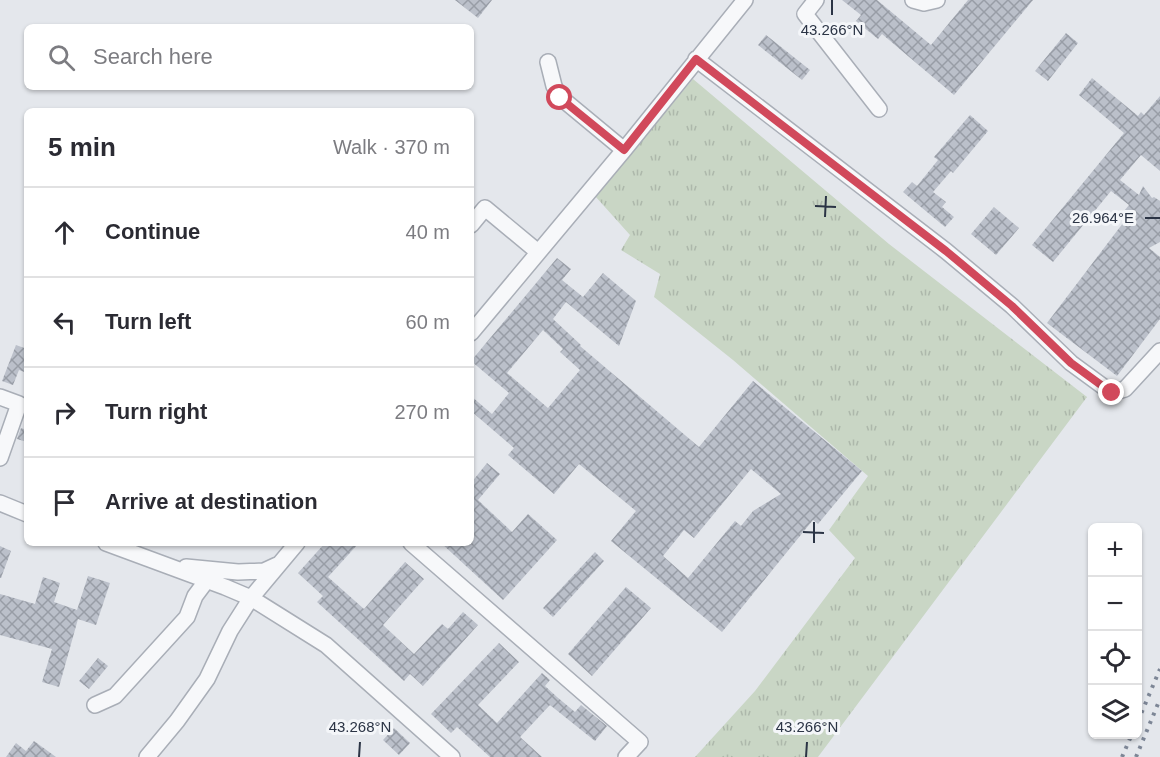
<!DOCTYPE html>
<meta charset="utf-8">
<style>
body{margin:0;font-family:Helvetica,sans-serif;background:#f2f2f3;color:#2b2b33}
.controls{position:absolute;right:18px;bottom:18px;display:grid;overflow:hidden;border-radius:9px;box-shadow:0 2px 4px #0004}
.controls button{width:54px;height:54px;display:grid;place-items:center;padding:0;border:0;border-bottom:2px solid #e1e1e2;background:#fff;color:#2b2b33;font:30px sans-serif}
.stop{position:absolute;width:18px;height:18px;margin:-14px;border:4px solid #d1495b;border-radius:50%;background:#fff}
.stop.end{background:#d1495b;border-color:#fff;box-shadow:0 2px 6px #0008}
.list{margin:0;padding:0;list-style:none}
h2{display:flex;justify-content:space-between;align-items:center;height:78px;margin:0;padding:0 24px;font-size:26px}
h2 small{font-size:20px;font-weight:400;color:#7c7c81}
.list li{display:grid;grid-template-columns:39px 1fr auto;gap:18px;align-items:center;box-sizing:border-box;height:90px;padding:0 24px;border-top:2px solid #e1e1e2}
.list b{display:block;font-size:22px;white-space:nowrap}
.list em{font-size:20px;font-style:normal;color:#7c7c81}
.icon{flex:none;width:33px;height:33px;fill:none;stroke:currentColor;stroke-width:2;stroke-linecap:round;stroke-linejoin:round}
.map{position:relative;flex:none;width:1160px;height:757px;overflow:hidden}
.search{position:absolute;background:#fff;box-shadow:0 2px 4px #0004;left:24px;top:24px;width:450px;height:66px;display:flex;align-items:center;gap:15px;box-sizing:border-box;padding:0 21px;border-radius:9px;color:#7c7c81;font-size:22px}
.panel{position:absolute;background:#fff;box-shadow:0 2px 4px #0004;left:24px;top:108px;width:450px;height:438px;border-radius:9px}
.map>svg:first-child{display:block}
</style>
<div class="map">
<svg width="1160" height="757" viewBox="0 0 1160 757">
<defs>
<pattern id="grass-tufts" width="24" height="20" patternUnits="userSpaceOnUse" patternTransform="scale(1.5)"><rect width="24" height="20" fill="#c9d6c5"/><path d="M3 7l-1-3M5 7V3M7 7l1-3M15 17l-1-3M17 17v-4M19 17l1-3" fill="none" stroke="#adb8ab"/></pattern>
<pattern id="building-cross-hatch" width="8" height="8" patternUnits="userSpaceOnUse" patternTransform="scale(1.5)"><rect width="8" height="8" fill="#bbc0ca"/><path d="M0 0l8 8M0 8l8-8" fill="none" stroke="#989da6"/></pattern>
</defs>
<rect width="100%" height="100%" fill="#e4e7ec"/>
<path fill="url(#grass-tufts)" d="M693,79L889,244L1087,397L818,757H695L755,691L855,558L829,530L868,476L733,360L654,297L660,274L621,250L630,235L595,196Z"/>
<path fill="url(#building-cross-hatch)" fill-rule="evenodd" d="M455,0H492L478,18Z
M842,0H877L931,45L968,0H1033L954,95L882,34L878,39L856,21L861,15Z
M1066,33L1078,43L1048,81L1035,71Z
M766,35L810,70L802,80L758,45Z
M1092,78L1138,116L1141,112L1144,115L1160,96V171L1141,155L1120,180L1139,195L1143,186L1152,198L1154,197L1160,201V242L1149,248L1160,257V319L1117,376L1047,323L1123,223L1124,211L1129,205L1111,191L1053,262L1032,245L1124,133L1079,95Z
M970,115L988,131L953,173L951,171L933,192L946,202L942,207L954,217L945,227L903,192L912,182L917,186L938,160L934,157Z
M994,207L1019,228L996,255L971,234Z
M557,258L571,269L562,280L583,297L603,273L636,301L619,346L566,302L553,319L581,345L580,346L699,447L753,381L862,471L818,524L813,520L722,632L611,541L636,511L579,464L554,494L508,455L514,448L471,411V396L492,414L509,393L471,361ZM543,330L563,349L560,352L580,370L548,408L507,373ZM751,469L781,494L753,511L741,526L735,521L688,578L663,556L684,530L694,538Z
M16,345L27,349V373L19,370L13,385L2,381Z
M21,428L27,430V442L17,439Z
M487,463L500,474L478,500L512,532L528,514L557,540L503,600L441,543H471V483Z
M325,543H359L328,577L364,609L405,562L424,579L383,625L414,654L442,624L448,629L463,612L478,625L423,686L410,674L404,681L317,602L323,596L298,573Z
M0,546L11,551L1,578H0Z
M595,552L604,561L553,617L543,608Z
M88,576L110,583L96,625L78,619L59,687L42,682L52,649L0,635V594L35,604L43,577L60,583L54,602L77,610Z
M626,587L651,608L592,676L568,654Z
M499,643L519,662L478,705L497,723L542,673L550,680L545,686L557,697L575,712L581,705L607,726L595,741L550,705L520,737L542,757H490L457,727L451,733L431,714Z
M98,658L108,666L89,689L79,681Z
M394,728L410,743L399,755L383,740Z
M34,741L56,757H6L16,743L26,751Z"/>
<g fill="none" stroke-linecap="round" stroke-linejoin="round">
<g stroke="#a9aeb7" stroke-width="18">
<path id="minor" d="M816,0L805,14L879,109
M913,0L924,3L937,0
M696,59L946,251L1012,306L1071,363L1112,393L1125,389L1160,351
M548,62L554,86L560,97L624,150
M471,225L485,208L538,252
M471,333L624,150L745,0
M0,397L19,404L0,458
M0,503L27,514
M106,543L225,587L251,598L326,645L452,757
M411,543L640,742L626,757
M186,567L238,572L264,571L277,565
M95,705L115,696L187,617L195,596L207,580
M147,757L177,721L207,679L230,631L251,598L297,543"/>
</g>
<use href="#minor" stroke="#f7f8fa" stroke-width="15"/>
<path stroke="#7d8696" stroke-width="4" stroke-dasharray="3 6" stroke-linecap="butt" d="M1138,721L1160,669
M1122,757L1132,734
M1136,757L1160,699"/>
</g>
<g fill="none" stroke-linecap="round" stroke-linejoin="round">
<path stroke="#d1495b" stroke-width="8" d="M560,98L624,150L696,59L946,251L1012,306L1071,363L1112,393"/>
</g>
<path fill="none" stroke="#2b3445" stroke-width="2" d="M832,15V0M815,206L836,207M825,217L826,196M1145,218H1160M803,532L824,533M814,543V522M359,757L360,742M806,757L807,742"/>
<g font-size="15" text-anchor="middle" fill="#2b3445" stroke="#f4f6f9" stroke-width="6" stroke-linejoin="round" paint-order="stroke">
<text x="832" y="35">43.266°N</text>
<text x="1103" y="223">26.964°E</text>
<text x="360" y="732">43.268°N</text>
<text x="807" y="732">43.266°N</text>
</g>
</svg>
<div class="controls">
<button>+</button>
<button>−</button>
<button><svg class="icon" aria-label="locate" viewBox="0 0 24 24"><circle cx="12" cy="12" r="6"/><path d="M12 2v4M12 18v4M2 12h4M18 12h4"/></svg></button>
<button><svg class="icon" aria-label="layers" viewBox="0 0 24 24"><path d="M12 4l9 5-9 5-9-5zM3 14l9 5 9-5"/></svg></button>
</div>
<div class="stop" style="left:560px;top:98px"></div>
<div class="stop end" style="left:1112px;top:393px"></div>
<div class="search"><svg class="icon" aria-label="search" viewBox="0 0 24 24"><circle cx="10" cy="10" r="6"/><path d="M15 15l6 6"/></svg>Search here</div>
<section class="panel">
<h2>5 min<small>Walk · 370 m</small></h2>
<ul class="list">
<li><svg class="icon" aria-label="ahead" viewBox="0 0 24 24"><path d="M12 20V5M6 11l6-6 6 6"/></svg><div><b>Continue</b></div><em>40 m</em></li>
<li><svg class="icon" aria-label="left" viewBox="0 0 24 24"><path d="M17 20v-9H6M10 6l-5 5 5 5"/></svg><div><b>Turn left</b></div><em>60 m</em></li>
<li><svg class="icon" aria-label="right" viewBox="0 0 24 24"><path d="M7 20v-9h11M14 6l5 5-5 5"/></svg><div><b>Turn right</b></div><em>270 m</em></li>
<li><svg class="icon" aria-label="arrive" viewBox="0 0 24 24"><path d="M6 21V4h12l-3 4 3 4H6"/></svg><div><b>Arrive at destination</b></div></li>
</ul>
</section>
</div>
